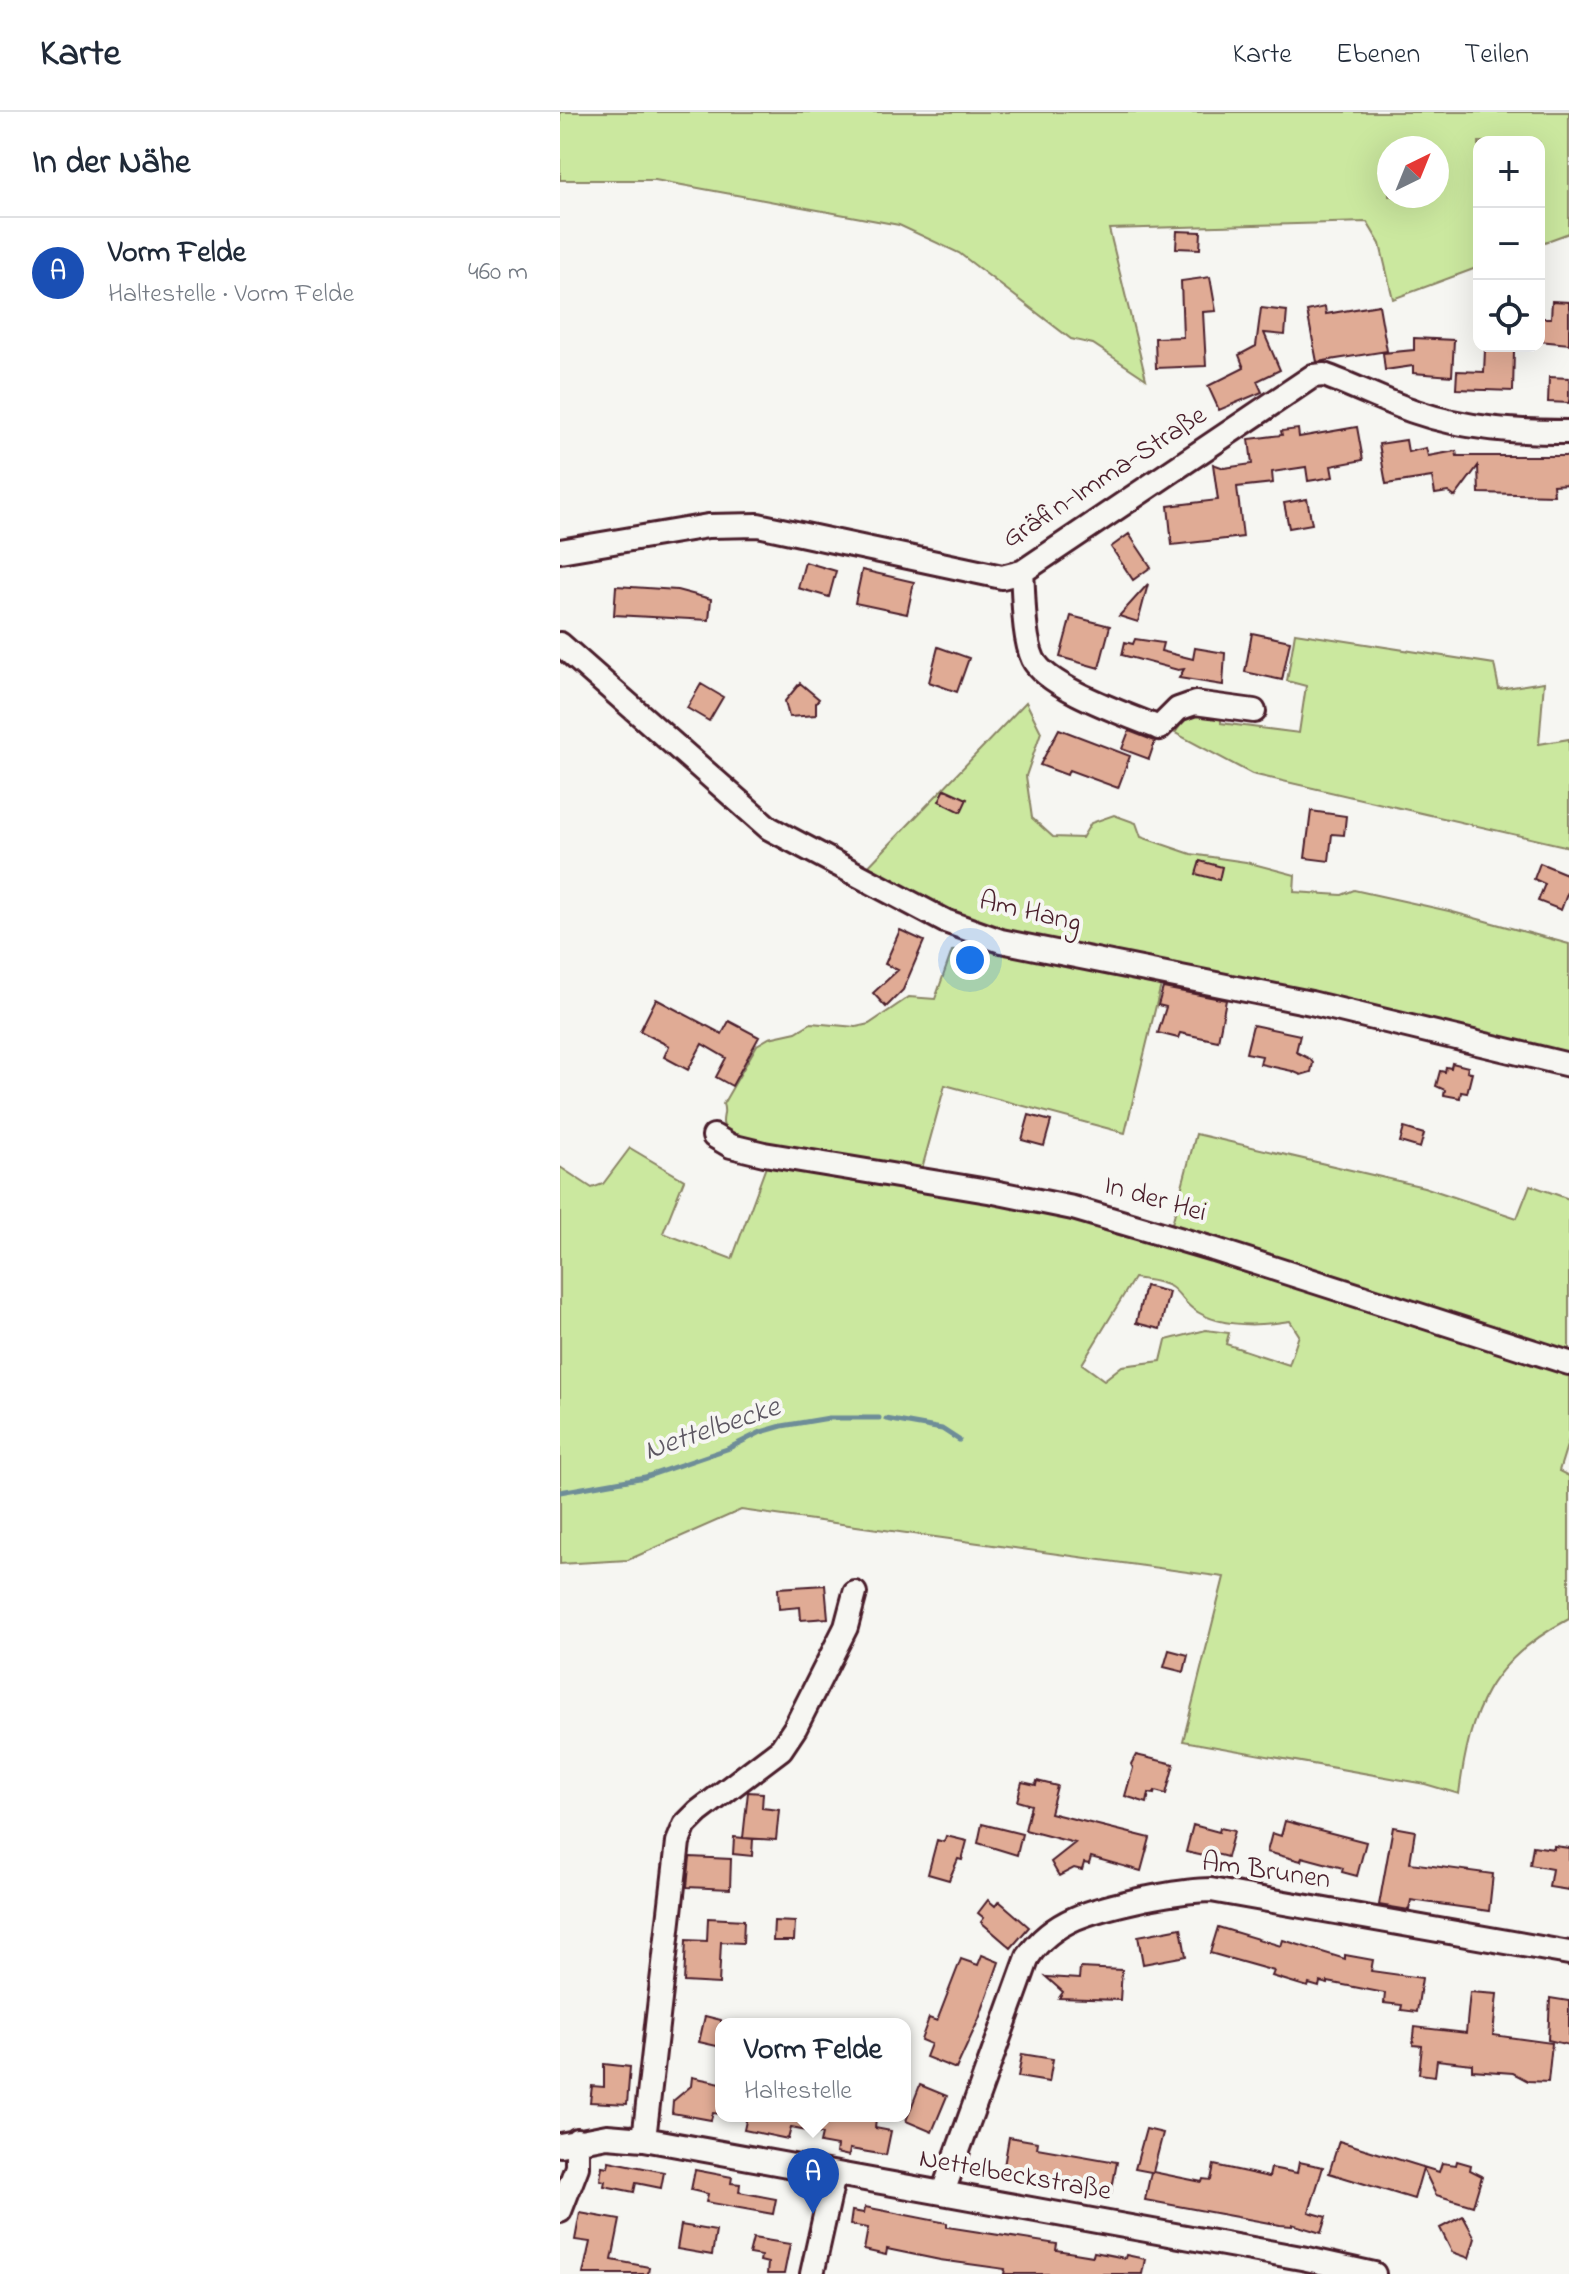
<!DOCTYPE html>
<html lang="de">
<meta charset="utf-8">
<style>
body{margin:0;font-family:"Indie Flower",sans-serif;background:#f2f2f3;color:#1f2937}
.controls{position:absolute;right:24px;top:24px;display:grid;overflow:hidden;border-radius:16px;box-shadow:0 8px 32px #0002}
.controls button{width:72px;height:72px;display:grid;place-items:center;padding:0;border:0;border-bottom:2px solid #e0e1e3;background:#fff;color:#1f2937;font:40px sans-serif}
.compass{position:absolute;left:817px;top:24px;width:72px;height:72px;border-radius:50%;background:#fff;box-shadow:0 8px 32px #0002;rotate:43deg}
.you{position:absolute;left:410px;top:848px;width:28px;height:28px;margin:-20px;border:6px solid #fff;border-radius:50%;background:#1a73e8;box-shadow:0 0 0 12px #1a73e833}
.badge{display:grid;place-items:center;width:52px;height:52px;border-radius:50%;background:#d1495b;color:#fff;font-size:26px;font-weight:700}
.pin{position:absolute;translate:-50% -66px;filter:drop-shadow(0 2px 4px #0008)}
.pin::after{content:'';position:absolute;top:42px;width:28px;height:24px;background:inherit;clip-path:polygon(0 0,100% 0,50% 100%)}
.popup{position:absolute;left:155px;top:1906px;width:196px;height:104px;box-sizing:border-box;display:grid;place-content:center;border-radius:16px;background:#fff;filter:drop-shadow(0 2px 6px #0005);font-size:26px;white-space:nowrap;color:#747a83}
.popup b{font-size:30px;color:#1f2937}
.popup::after{content:'';position:absolute;left:50%;top:100%;margin-left:-16px;border:16px solid transparent;border-top-color:#fff}
.list{margin:0;padding:0;list-style:none}
h2{display:flex;justify-content:space-between;align-items:center;height:104px;margin:0;padding:0 32px;font-size:34px}
h2 small{font-size:26px;font-weight:400;color:#747a83}
.list li{display:grid;grid-template-columns:52px 1fr auto;gap:24px;align-items:center;box-sizing:border-box;height:112px;padding:0 32px;border-top:2px solid #e0e1e3}
.list b{display:block;font-size:30px;white-space:nowrap}
.list p{margin:0;font-size:26px;white-space:nowrap;color:#747a83}
.list em{font-size:26px;font-style:normal;color:#747a83}
.icon{flex:none;width:44px;height:44px;fill:none;stroke:currentColor;stroke-width:2;stroke-linecap:round;stroke-linejoin:round}
.map{position:relative;flex:none;width:1009px;height:2162px;overflow:hidden}
header{display:flex;align-items:center;gap:48px;box-sizing:border-box;height:112px;padding:0 40px;background:#fff;border-bottom:2px solid #e0e1e3}
header strong{font-size:38px}
nav{display:flex;gap:44px;margin-inline-start:auto;font-size:28px}
main{display:flex}
aside{flex:1;background:#fff}
.map>svg:first-child{display:block}
</style>
<header>
<strong>Karte</strong>
<nav><a>Karte</a><a>Ebenen</a><a>Teilen</a></nav>
</header>
<main>
<aside>
<h2>In der Nähe<small></small></h2>
<ul class="list">
<li><span class="badge" style="background:#1a4fb4">A</span><div><b>Vorm Felde</b><p>Haltestelle · Vorm Felde</p></div><em>460 m</em></li>
</ul>
</aside>
<div class="map">
<svg width="1009" height="2162" viewBox="0 0 1009 2162">
<rect width="100%" height="100%" fill="#f6f6f2"/>
<filter id="ink" filterUnits="userSpaceOnUse"><feTurbulence type="fractalNoise" baseFrequency=".0125" numOctaves="2"/><feDisplacementMap in="SourceGraphic" scale="16" xChannelSelector="R" yChannelSelector="G"/><feConvolveMatrix kernelMatrix="1 2 1 2 8 2 1 2 1" color-interpolation-filters="sRGB"/></filter>
<g filter="url(#ink)">
<path fill="#cbe89f" stroke="#8a8465" stroke-width="2" fill-rule="evenodd" d="M0,0H1009V121L979,132V30H919V155L833,187L820,132L807,110L549,117L586,267L533,232L511,227L399,141L339,113L95,68H0ZM829,36H877V84H829Z
M735,521L934,552L939,577L984,570L979,632L1009,627V735L692,662L615,621C630,598 634,598 661,602V611L739,621L746,574L727,569Z
M466,590L481,620L466,664L472,706L493,725L522,726L531,711L554,703L576,711L581,725L631,742L686,750L735,763L734,780L782,783L794,778L889,799L1009,832V946L443,820L378,797L303,760Z
M412,829L602,869L565,1021L385,973L358,1071L518,1101L1009,1257V1327L999,1359L1009,1364V1507C929,1549 910,1597 899,1682L865,1672L623,1629L664,1465L181,1398L68,1448L0,1452V1055L32,1076L43,1072L70,1036L124,1068L103,1121L172,1147L211,1041C199,1038 163,1025 163,1010C163,1002 166,1000 163,992L197,933L209,926L236,920L251,911L296,915L309,912L349,885L375,887L392,839L405,838ZM574,1166C585,1168 602,1169 611,1175C619,1180 624,1191 633,1197C659,1216 699,1214 730,1209L739,1223L729,1253L666,1232L669,1221L646,1218L606,1228L601,1249L562,1254L544,1268L522,1252Z
M636,1022L864,1075L957,1106L970,1073L1009,1087V1244L610,1119Z"/>
<g fill="none" stroke-linecap="round" stroke-linejoin="round">
<path stroke="#6e8d98" stroke-width="5" d="M326,1307L382,1317L399,1328
M0,1380L85,1365L167,1337L201,1320L222,1314L269,1306H319"/>
</g>
<path fill="#e0ab95" stroke="#4a1f2b" stroke-width="2" d="M617,119L641,120L640,137L616,136Z
M650,165L656,199L643,200L646,254L596,256L595,226L623,225L621,169Z
M992,189L1009,190V232L979,229L980,206H991Z
M819,193L827,239L757,250L747,199L765,195L766,202Z
M701,196L727,199L725,223L704,221L720,258L697,269L702,280L659,298L648,274L684,256L679,243L696,234Z
M854,226L894,228L892,264L853,261V254L825,258L823,241L854,238Z
M925,238L954,239L953,279L896,277L897,259L924,260Z
M989,265L1009,266V291L988,290Z
M797,315L803,348L771,354L773,365L748,369L746,355L712,360L713,371L677,375L683,425L612,433L608,394L658,388L653,352L664,356L692,352L689,327L722,323L721,319L738,317L739,325Z
M846,328L848,340L866,336L868,344L896,339L897,344H1009V372L993,373L994,383L919,381L918,354L895,385L888,380L875,382L872,365L826,372L819,332Z
M747,387L752,412L729,416L724,391Z
M569,422L591,455L573,468L551,435Z
M245,450L276,459L269,485L238,476Z
M302,458L354,470L347,502L295,491Z
M588,472L578,510L559,504Z
M56,474L117,478L151,487L149,508L54,503Z
M511,504L550,514L539,556L500,545Z
M692,521L730,529L722,568L685,560Z
M575,527L603,531L601,539L633,547L635,536L665,541L663,573L619,566L624,557L618,558L562,543L565,530L573,532Z
M378,535L409,546L397,580L369,570Z
M240,571L259,587L256,591V603L229,605L225,589Z
M141,572L163,585L149,609L127,596Z
M499,617L570,644L558,676L509,658L507,663L480,653Z
M569,619L595,629L589,647L562,637Z
M385,677L407,687L401,700L379,689Z
M751,699L786,704L784,723L772,722L769,749L745,746Z
M640,749L662,755L659,768L636,762Z
M980,751L1009,763V777L1001,798L978,789L985,772L974,767Z
M340,818L364,829L343,878L326,895L313,881L338,858L325,852Z
M603,876L666,888L658,929L620,921L618,926L598,921L606,895L598,893Z
M96,887L162,922L169,909L199,925L172,974L156,965L166,946L142,932L128,958L104,945L109,934L80,919Z
M693,913L740,923L736,940L750,947L753,951L751,960L741,963L732,959L700,952L702,944L686,941Z
M892,951L908,955L907,960L912,961L907,981L901,980L900,986L884,983L885,978L876,974L880,959L885,960L886,955L891,956Z
M469,1003L491,1009L484,1034L462,1028Z
M844,1016L864,1022L860,1036L840,1030Z
M585,1174L609,1180L600,1217L576,1211Z
M265,1473L268,1506L241,1508L240,1495L219,1497L218,1476Z
M609,1538L628,1543L624,1560L604,1555Z
M576,1643L614,1652L606,1682L595,1679L594,1682L589,1681L587,1691L565,1684L573,1656L571,1652Z
M477,1669L497,1674L490,1701L590,1726L581,1759L531,1745L529,1752L524,1751L522,1758L514,1756L499,1764L491,1750L515,1731L465,1718L471,1693L457,1689L462,1670L476,1673Z
M188,1680L203,1681L202,1696L219,1698L216,1728L183,1726Z
M725,1709L806,1730L797,1764L782,1760L783,1756L742,1745L741,1749L707,1740L712,1721L721,1724Z
M422,1712L462,1722L457,1743L418,1731Z
M633,1713L659,1720L660,1716L674,1719L667,1745L645,1739L644,1744L626,1740Z
M833,1715L855,1719L850,1751L933,1762L929,1799L851,1788L849,1798L819,1793Z
M386,1724L407,1729L402,1748L398,1747L389,1768L368,1762L377,1728L384,1730Z
M174,1725L193,1727L192,1744L173,1742Z
M973,1734L994,1737V1734L1009,1736V1778L989,1775L992,1757L970,1753Z
M130,1745L171,1747L170,1777L127,1775Z
M428,1788L435,1794L439,1789L469,1815L451,1836L421,1810L424,1806L418,1801Z
M148,1806L184,1808L183,1831L161,1830L159,1872L124,1870L126,1828L147,1829Z
M214,1809L235,1810L234,1829H213Z
M658,1815L721,1834L723,1828L785,1847V1843L813,1848L811,1859L862,1866L857,1900L841,1898L842,1893L824,1891L825,1881L768,1870V1872L760,1870L759,1875L749,1872L748,1875L712,1864L714,1859L650,1841Z
M621,1816L626,1844L583,1852L578,1824Z
M422,1843L439,1850L419,1907L396,1957L366,1945L371,1932L361,1928L369,1906L377,1909L401,1847L418,1853Z
M520,1856L562,1858L560,1888L499,1886L503,1880L486,1865L519,1867Z
M910,1880L937,1882L933,1923L992,1931L988,1970L968,1969L953,1961L912,1958V1952L877,1948L875,1964L859,1962L862,1934L853,1933L855,1915L906,1921Z
M990,1886L1009,1889V1933L988,1928Z
M145,1904L161,1908V1935L139,1930Z
M462,1942L493,1947L489,1970L458,1965Z
M44,1952L70,1955L67,1992L30,1990L32,1974L44,1975Z
M132,1965L161,1971V2002L153,2001L151,2008L112,2001L113,1989L131,1974Z
M360,1973L387,1984L372,2020L346,2009Z
M187,2004H293L316,2008L315,2016L331,2019L326,2043L290,2037L289,2044L276,2041L277,2034L260,2031L262,2022L231,2016L228,2027L184,2018Z
M586,2017L603,2021L593,2060L642,2070L643,2067L651,2068L654,2053L709,2065L711,2056L737,2061L739,2050L763,2055L749,2100L766,2105L761,2121L732,2112V2114L720,2113L585,2088L591,2060L575,2057Z
M449,2025L478,2030L477,2036L557,2050L551,2082L443,2060Z
M779,2029L879,2060L882,2051L896,2053L897,2049L911,2053L910,2058L922,2064L913,2094L876,2083L863,2056L854,2087L769,2061Z
M49,2049L104,2060L101,2076L76,2071L74,2080L44,2074L45,2069L40,2068L42,2054L48,2055Z
M135,2058L172,2065L171,2071L180,2072L179,2080L216,2087L213,2102L146,2090L148,2082L131,2078Z
M305,2095L387,2111V2115L497,2132L496,2138L533,2144L534,2140L565,2146L566,2143L585,2147L582,2162H444L445,2157L380,2148L327,2137L326,2143L304,2138L308,2116L290,2113L292,2099L304,2101Z
M20,2101L60,2108L52,2148L89,2155L88,2162H23L30,2130L15,2128Z
M903,2104L915,2126L909,2146L892,2140L880,2116Z
M121,2113L156,2119L152,2143L117,2137Z
M193,2126L230,2132L224,2162H207L208,2151L200,2149L201,2144L189,2142Z"/>
<g fill="none" stroke-linecap="round" stroke-linejoin="round">
<g stroke="#4a1f2b" stroke-width="28">
<path id="minor" d="M0,439L148,414L198,413L442,465L462,460L753,264L764,263C795,274 825,290 856,300C905,317 958,320 1009,320
M462,460C464,485 463,525 473,547C487,576 568,603 599,616L618,597L635,591L694,599
M0,532L209,716L385,809L441,829L751,891L1009,953
M154,1024L171,1034L204,1042L434,1080L513,1096L653,1137L1009,1251
M84,2027L118,1730L125,1713L138,1700L221,1637L235,1616L286,1515L295,1481
M0,2033L47,2024L84,2027L747,2147L814,2162
M383,2080L468,1845C494,1805 539,1797 583,1787C606,1783 627,1778 651,1778L1009,1841
M0,2099L17,2055V2028
M252,2162L274,2063"/>
</g>
<use href="#minor" stroke="#f6f6f2" stroke-width="22"/>
</g>
</g>
<g text-anchor="middle" dominant-baseline="central" stroke-width="8" stroke-linejoin="round" paint-order="stroke">
<g font-size="28" fill="#4a1f2b" stroke="#f6f6f2">
<text transform="translate(545 366) rotate(-33)">Gräfin-Imma-Straße</text>
<text transform="translate(470 801) rotate(13)">Am Hang</text>
<text transform="translate(595 1088) rotate(16)">In der Hei</text>
<text transform="translate(706 1760) rotate(8)">Am Brunen</text>
<text transform="translate(455 2064) rotate(10)">Nettelbeckstraße</text>
</g>
<g font-size="30" font-style="italic" fill="#5c5661" stroke="#f6f6f2">
<text transform="translate(152 1318) rotate(-19)">Nettelbecke</text>
</g>
</g>
</svg>
<div class="controls">
<button>+</button>
<button>−</button>
<button><svg class="icon" aria-label="locate" viewBox="0 0 24 24"><circle cx="12" cy="12" r="6"/><path d="M12 2v4M12 18v4M2 12h4M18 12h4"/></svg></button>
</div>
<svg class="compass" viewBox="-18 -18 36 36"><path d="M0-13l5 13h-10z" fill="#e53935"/><path d="M0 13l5-13h-10z" fill="#747a83"/></svg>
<div class="you"></div>
<div class="pin badge" style="left:253px;top:2102px;background:#1a4fb4">A</div>
<div class="popup"><b>Vorm Felde</b>Haltestelle</div>
</div>
</main>
